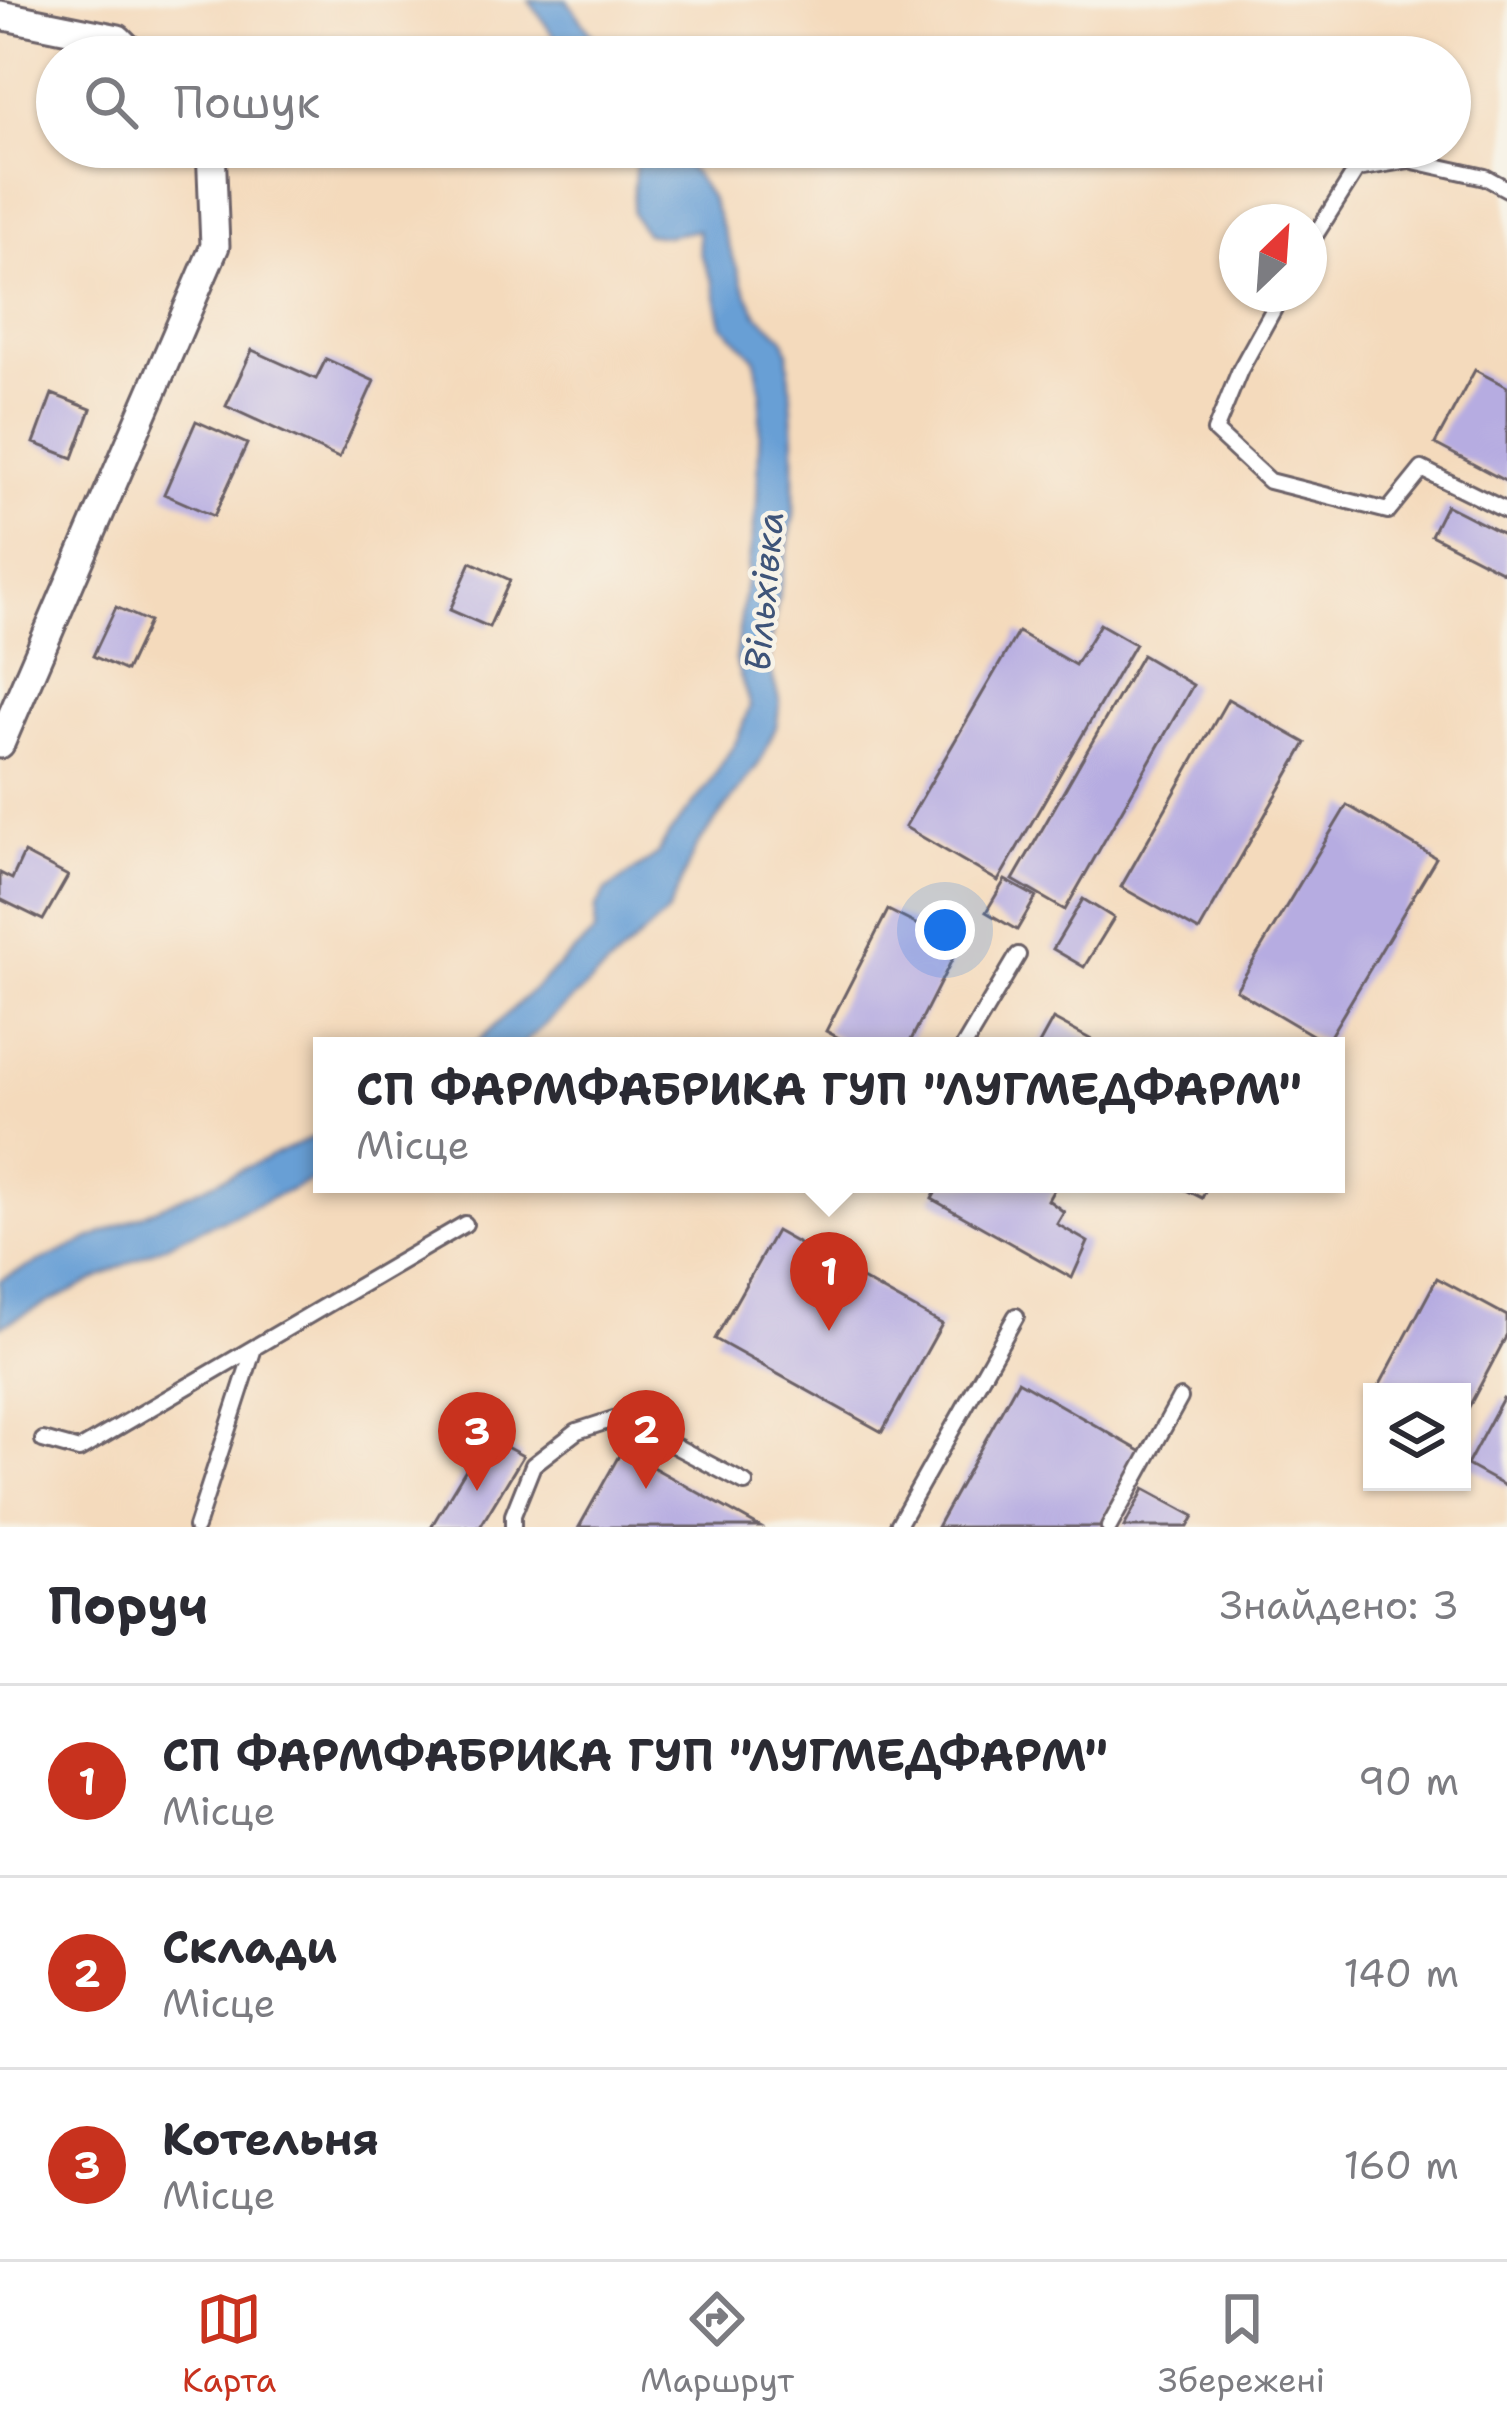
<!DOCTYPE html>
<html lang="uk">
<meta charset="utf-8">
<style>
body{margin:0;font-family:"Shantell Sans",sans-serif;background:#f7f7f7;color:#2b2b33}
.controls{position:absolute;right:36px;bottom:36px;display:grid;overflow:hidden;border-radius:0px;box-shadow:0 3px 9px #0004}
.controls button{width:108px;height:108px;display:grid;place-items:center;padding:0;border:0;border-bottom:3px solid #e1e1e2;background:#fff;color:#2b2b33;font:60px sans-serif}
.compass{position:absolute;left:1219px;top:204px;width:108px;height:108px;border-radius:50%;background:#fff;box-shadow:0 3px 9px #0004;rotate:25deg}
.you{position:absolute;left:945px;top:930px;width:42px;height:42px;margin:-30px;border:9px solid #fff;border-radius:50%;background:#1a73e8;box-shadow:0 0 0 18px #1a73e833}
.badge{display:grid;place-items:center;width:78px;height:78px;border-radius:50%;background:#c8321e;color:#fff;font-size:39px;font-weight:700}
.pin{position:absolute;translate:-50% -99px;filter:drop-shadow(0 3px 6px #0008)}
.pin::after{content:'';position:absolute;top:63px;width:42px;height:36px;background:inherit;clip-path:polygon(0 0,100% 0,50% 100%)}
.popup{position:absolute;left:313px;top:1037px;width:1032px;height:156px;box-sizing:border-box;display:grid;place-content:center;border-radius:0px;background:#fff;filter:drop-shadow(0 3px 9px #0005);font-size:39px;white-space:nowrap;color:#7c7c81}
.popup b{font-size:45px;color:#2b2b33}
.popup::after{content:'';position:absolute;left:50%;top:100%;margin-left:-24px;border:24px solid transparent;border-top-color:#fff}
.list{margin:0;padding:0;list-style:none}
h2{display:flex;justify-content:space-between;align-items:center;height:156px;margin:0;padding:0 48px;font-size:51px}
h2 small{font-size:39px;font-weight:400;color:#7c7c81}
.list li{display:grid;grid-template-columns:78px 1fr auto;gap:36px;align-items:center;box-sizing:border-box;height:192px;padding:0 48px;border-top:3px solid #e1e1e2}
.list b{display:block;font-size:45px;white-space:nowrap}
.list p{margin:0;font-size:39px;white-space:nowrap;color:#7c7c81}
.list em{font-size:39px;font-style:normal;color:#7c7c81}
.icon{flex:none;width:66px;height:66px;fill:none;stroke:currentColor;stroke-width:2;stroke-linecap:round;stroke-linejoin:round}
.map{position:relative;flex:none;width:1507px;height:1527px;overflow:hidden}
.search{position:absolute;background:#fff;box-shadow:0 3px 9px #0004;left:36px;right:36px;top:36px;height:132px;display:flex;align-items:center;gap:30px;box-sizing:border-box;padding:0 42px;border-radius:66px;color:#7c7c81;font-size:45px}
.sheet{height:732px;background:#fff}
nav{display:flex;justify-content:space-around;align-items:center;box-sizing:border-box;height:168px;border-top:3px solid #e1e1e2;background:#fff;font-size:33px;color:#7c7c81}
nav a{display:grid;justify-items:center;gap:6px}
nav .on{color:#c8321e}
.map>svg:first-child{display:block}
</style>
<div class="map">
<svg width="1507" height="1527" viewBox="0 0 1507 1527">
<rect width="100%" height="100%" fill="#f7f3e8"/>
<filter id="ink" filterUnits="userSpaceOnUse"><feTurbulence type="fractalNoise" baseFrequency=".00833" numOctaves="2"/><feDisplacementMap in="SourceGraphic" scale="24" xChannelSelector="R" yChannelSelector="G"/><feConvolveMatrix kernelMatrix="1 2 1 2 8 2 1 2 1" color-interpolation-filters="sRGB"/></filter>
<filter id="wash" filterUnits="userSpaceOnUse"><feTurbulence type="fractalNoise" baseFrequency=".004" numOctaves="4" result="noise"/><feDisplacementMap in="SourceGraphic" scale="48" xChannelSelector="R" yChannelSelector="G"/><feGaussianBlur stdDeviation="2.7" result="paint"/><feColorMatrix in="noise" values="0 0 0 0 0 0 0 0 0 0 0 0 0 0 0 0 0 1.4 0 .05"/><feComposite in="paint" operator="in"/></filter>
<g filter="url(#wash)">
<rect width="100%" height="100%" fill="#f4dabc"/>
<path fill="#679fd5" stroke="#446088" stroke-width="3" d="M529,0H567L608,57H568Z
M637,147H667L696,176L711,199L746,292L758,315L783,337L788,352L794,440V514L771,636L769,665L780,703L776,727L760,762L696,847L668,912L521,1046H473L595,932L596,908L606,891L657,855L669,834L708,786L738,738L750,706L735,659L757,506L761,392L755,358L722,324L713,282L700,253L698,230L665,236L645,233L632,213Z
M322,1133V1176L182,1237L0,1326V1280Z"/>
<g id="blocks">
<path fill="#b6ace1" d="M252,350L316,379L326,359L374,381L339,458L226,406Z
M1475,370L1507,387V482L1435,444Z
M52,394L91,409L73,458L34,443Z
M196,421L247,444L214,516L164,494Z
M1446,505L1507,536V574L1431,535Z
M471,562L510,580L489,627L450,610Z
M116,607L149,622L126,671L93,656Z
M1100,624L1135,644L998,881L905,827L1018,632L1075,665Z
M1142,655L1193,685L1065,910L1013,880Z
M1228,699L1306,743L1199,931L1121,887Z
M1347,805L1436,858L1326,1043L1236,990Z
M24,853L68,876L43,920L0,899V873L12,879Z
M1005,880L1036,897L1017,930L986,912Z
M1083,899L1114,918L1084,967L1053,949Z
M888,910L959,946L908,1046H854L826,1031Z
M1053,1019L1103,1046H1038Z
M940,1184H1057L1048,1200L1064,1212L1057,1224L1088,1242L1072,1278L932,1199Z
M1174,1184H1209L1202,1198Z
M776,1231L942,1324L882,1432L715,1339Z
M1437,1278L1507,1316V1335L1462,1420V1392H1376Z
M1018,1381L1142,1452L1100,1527H937Z
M1503,1398L1507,1400V1487L1467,1465Z
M486,1436L523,1456L480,1527H431Z
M622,1450L760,1527H579Z
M1144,1489L1194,1516L1188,1527H1124Z"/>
</g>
</g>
<g filter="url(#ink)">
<use href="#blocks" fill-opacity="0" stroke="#6c6268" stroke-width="3"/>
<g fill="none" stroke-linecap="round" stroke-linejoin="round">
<g stroke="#6c6268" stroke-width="20">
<path id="service" d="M1309,245L1357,169L1409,160L1485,177L1507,189
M1282,294L1240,370L1215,431L1269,481L1388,511L1422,469L1507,511
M964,1046L1018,955
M43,1440L79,1450L465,1224
M196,1527L254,1348
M513,1527V1515L533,1465L577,1431L620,1417L745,1483
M897,1527L1016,1316
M1109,1527L1180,1398"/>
</g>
<g stroke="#6c6268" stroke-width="33">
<path id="minor" d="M0,15L118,39L136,57
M0,744L215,246L211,147"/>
</g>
<use href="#service" stroke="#fff" stroke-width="14"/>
<use href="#minor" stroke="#fff" stroke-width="27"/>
</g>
</g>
<g text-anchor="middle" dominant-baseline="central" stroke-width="9" stroke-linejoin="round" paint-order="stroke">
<g font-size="36" font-style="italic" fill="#3e5479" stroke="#f7f3e8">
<text transform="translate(764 591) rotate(-85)">Вільхівка</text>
</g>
</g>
</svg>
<div class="controls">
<button><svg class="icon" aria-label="layers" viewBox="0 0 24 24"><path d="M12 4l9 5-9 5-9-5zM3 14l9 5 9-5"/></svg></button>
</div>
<svg class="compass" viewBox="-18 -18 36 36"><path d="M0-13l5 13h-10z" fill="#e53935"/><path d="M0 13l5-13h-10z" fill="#7c7c81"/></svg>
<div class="you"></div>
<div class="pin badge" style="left:829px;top:1331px">1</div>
<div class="popup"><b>СП ФАРМФАБРИКА ГУП &quot;ЛУГМЕДФАРМ&quot;</b>Місце</div>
<div class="pin badge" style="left:646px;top:1489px">2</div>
<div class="pin badge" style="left:477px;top:1491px">3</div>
<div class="search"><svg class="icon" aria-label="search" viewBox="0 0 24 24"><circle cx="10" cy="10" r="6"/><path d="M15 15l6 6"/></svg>Пошук</div>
</div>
<section class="sheet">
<h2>Поруч<small>Знайдено: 3</small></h2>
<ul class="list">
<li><span class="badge">1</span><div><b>СП ФАРМФАБРИКА ГУП &quot;ЛУГМЕДФАРМ&quot;</b><p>Місце</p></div><em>90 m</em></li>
<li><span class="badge">2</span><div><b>Склади</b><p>Місце</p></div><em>140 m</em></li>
<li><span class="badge">3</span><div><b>Котельня</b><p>Місце</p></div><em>160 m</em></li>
</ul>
</section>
<nav>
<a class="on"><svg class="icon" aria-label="map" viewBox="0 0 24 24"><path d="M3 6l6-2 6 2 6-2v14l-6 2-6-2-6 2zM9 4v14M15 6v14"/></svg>Карта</a>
<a><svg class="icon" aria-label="directions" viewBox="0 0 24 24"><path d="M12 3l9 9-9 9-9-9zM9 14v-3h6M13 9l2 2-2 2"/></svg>Маршрут</a>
<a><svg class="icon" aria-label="saved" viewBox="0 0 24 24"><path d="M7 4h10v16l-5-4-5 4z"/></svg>Збережені</a>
</nav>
